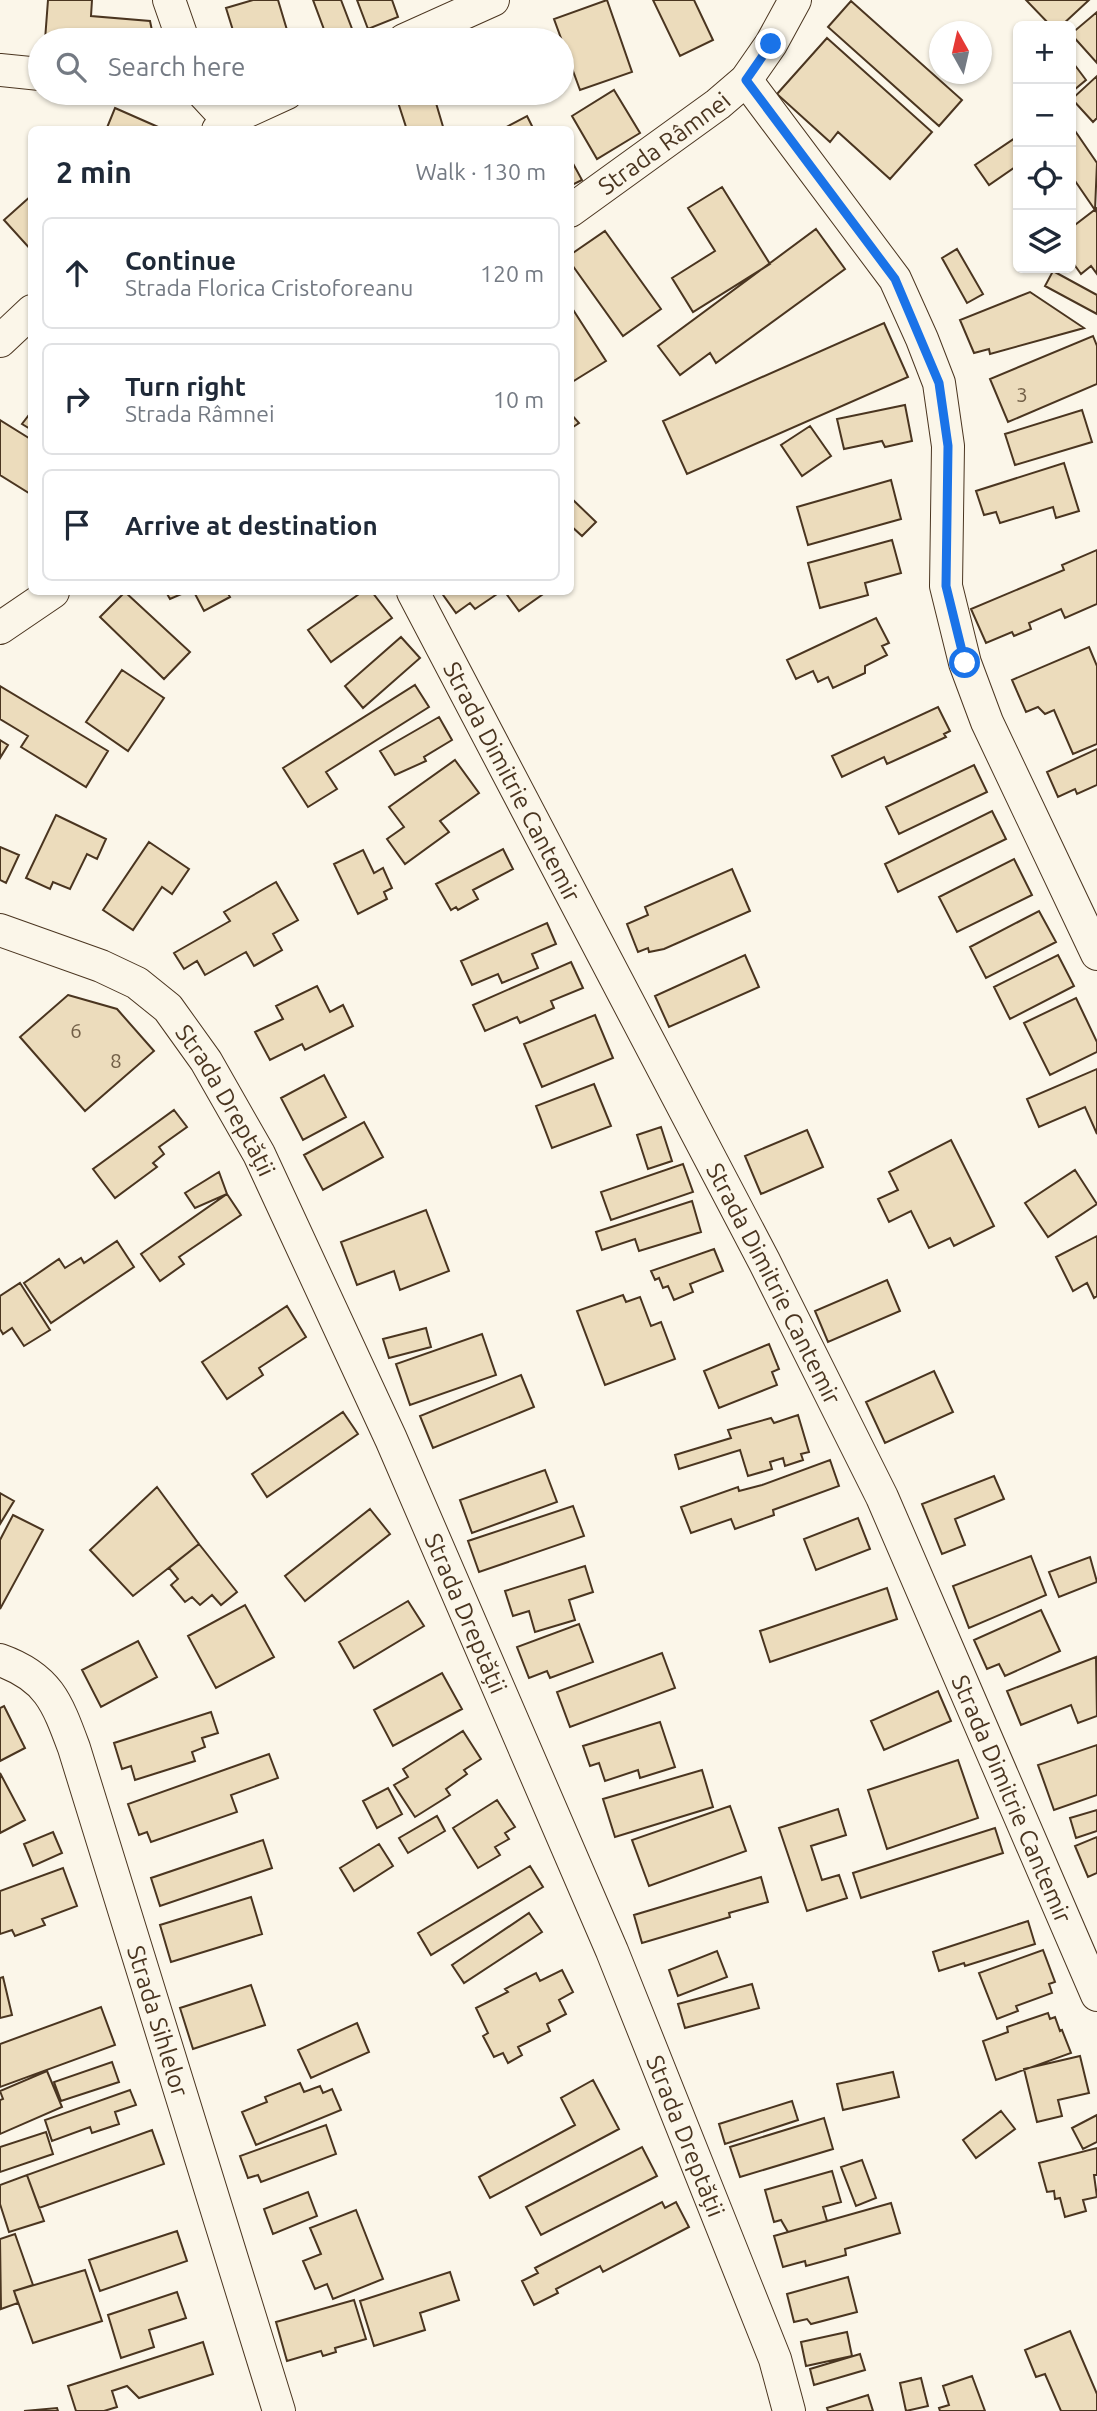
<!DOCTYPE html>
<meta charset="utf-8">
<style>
body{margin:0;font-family:Ubuntu,sans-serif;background:#f2f2f3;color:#1f2937}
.controls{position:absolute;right:21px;top:21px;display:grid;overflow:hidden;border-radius:10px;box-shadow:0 2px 5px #0004}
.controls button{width:63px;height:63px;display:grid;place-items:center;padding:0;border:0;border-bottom:2px solid #e0e1e3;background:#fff;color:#1f2937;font:35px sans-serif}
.compass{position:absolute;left:929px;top:21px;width:63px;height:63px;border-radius:50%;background:#fff;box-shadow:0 2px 5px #0004;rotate:352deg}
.stop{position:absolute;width:21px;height:21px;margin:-16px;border:5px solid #1a73e8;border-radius:50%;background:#fff}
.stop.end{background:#1a73e8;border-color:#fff;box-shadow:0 2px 7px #0008}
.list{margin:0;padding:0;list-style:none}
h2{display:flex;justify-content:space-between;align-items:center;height:91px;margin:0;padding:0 28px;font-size:30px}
h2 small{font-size:23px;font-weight:400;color:#747a83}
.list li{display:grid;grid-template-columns:46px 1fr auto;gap:21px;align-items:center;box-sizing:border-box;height:112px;margin:0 14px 14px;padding:0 14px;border:2px solid #e0e1e3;border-radius:10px}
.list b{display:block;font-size:26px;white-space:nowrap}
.list p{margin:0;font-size:23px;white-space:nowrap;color:#747a83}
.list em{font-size:23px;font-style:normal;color:#747a83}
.icon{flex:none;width:38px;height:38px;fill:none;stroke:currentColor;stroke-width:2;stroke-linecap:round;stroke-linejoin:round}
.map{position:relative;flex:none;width:1097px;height:2411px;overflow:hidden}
.search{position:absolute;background:#fff;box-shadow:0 2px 5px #0004;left:28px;top:28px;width:546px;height:77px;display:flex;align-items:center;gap:18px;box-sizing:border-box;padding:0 24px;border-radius:38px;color:#747a83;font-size:26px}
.panel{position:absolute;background:#fff;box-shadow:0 2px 5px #0004;left:28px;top:126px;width:546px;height:469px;border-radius:10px}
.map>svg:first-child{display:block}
</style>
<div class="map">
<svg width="1097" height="2411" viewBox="0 0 1097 2411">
<rect width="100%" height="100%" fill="#fbf6e9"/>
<path fill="#ecdcbc" stroke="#4a3520" stroke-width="2" d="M48,0H92L91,16L150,21L154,40H45Z
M253,0H278L290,40H271L268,31L236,40L226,8Z
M313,0H341L354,34L328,40Z
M357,0H392L398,17L368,29Z
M607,0L632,72L580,90L554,19Z
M653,0H694L713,40L680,56Z
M1026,0H1089L1061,26H1051Z
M851,1L962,100L939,126L828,27Z
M1097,12V63L1071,34Z
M827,38L932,132L890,179L838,132L830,142L777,94Z
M1071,60L1086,80L1074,90L1071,86Z
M1097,76V118L1093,122L1072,99Z
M614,90L640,133L597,159L572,116Z
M395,93H433L444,130H407Z
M115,108L165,130H106Z
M527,116L534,130H501Z
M1071,125L1097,163L1095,210L1071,175Z
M1018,136V165L989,185L975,165Z
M570,158L582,180L570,186Z
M722,187L770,264L693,312L672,278L715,251L688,208Z
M32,195V251L4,220Z
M1097,208V274L1091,266L1081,274L1071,260V228Z
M816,229L845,269L716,363L710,353L680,375L658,346Z
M605,231L661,309L623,336L570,262V255Z
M957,249L983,294L967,303L942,258Z
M1053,271L1097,295V314L1045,286Z
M1030,292L1084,328L990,354L989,349L974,353L960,320Z
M570,305L606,361L572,382L570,380Z
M884,323L908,377L687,474L663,421Z
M1093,336L1097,346V384L1008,422L990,379Z
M905,405L912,441L885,447L882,441L844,449L837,419Z
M1082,410L1092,442L1015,465L1005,434Z
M32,411V430L22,424Z
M570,413L579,423L570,429Z
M0,420L32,440V495L0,475Z
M810,426L831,456L802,476L781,445Z
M1064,463L1079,511L1056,518L1053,507L1000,523L996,512L984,515L976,491Z
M891,480L901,519L808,545L797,507Z
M570,497L596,522L582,536L570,525Z
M892,540L901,573L865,583L868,595L820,608L808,563Z
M1097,550V604L1065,618L1061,609L1029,623L1031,629L1014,636L1012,632L986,643L971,609L1064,570L1062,565Z
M125,592L190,652L164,679L100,617Z
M166,592H186L170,599Z
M194,592H227L230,597L204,611Z
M362,592H372L392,618L331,662L308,630Z
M441,592H500L475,609L470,603L456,613Z
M505,592H546L519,611Z
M876,618L889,643L882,646L887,655L865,666V673L833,688L828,677L818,682L813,671L796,679L787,660Z
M401,637L420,658L363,708L345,686Z
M1089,647L1097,666V744L1073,754L1054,710L1045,714L1038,707L1026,712L1012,680Z
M122,670L164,698L128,751L86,722Z
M415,685L429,707L326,772L337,789L308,807L283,768Z
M0,686L108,751L86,787L21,747L28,736L0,719Z
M938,707L950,731L944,734L946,737L887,764L884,757L842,777L832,756Z
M439,717L452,740L424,757L426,761L395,775L380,751Z
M0,740L8,745L0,758Z
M1097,749V785L1077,794L1075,789L1058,797L1047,772Z
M455,760L479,793L440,821L449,832L405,864L387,839L404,827L389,807Z
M974,765L987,792L899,834L886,807Z
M992,811L1006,839L898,892L885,864Z
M56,815L106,839L97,859L87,854L70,889L53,882L50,889L26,878Z
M149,842L189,869L172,894L162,887L133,930L103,910Z
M0,847L19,855L6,883L0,880Z
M503,849L513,869L473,890L478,899L458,910L456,907L451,910L436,884Z
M363,850L374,873L383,868L392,888L384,892L387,899L358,914L334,864Z
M1014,859L1032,895L957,932L939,897Z
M732,869L750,911L664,949L649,952L648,948L638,952L627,924L648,915L645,907Z
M276,882L298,920L273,934L282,950L254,966L246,952L205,975L197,961L184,969L174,953L230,921L224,912Z
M1039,911L1056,942L986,978L970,947Z
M547,923L556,944L532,954L538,968L502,983L498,974L472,985L461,961Z
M745,955L759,987L669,1027L655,996Z
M1058,955L1074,986L1010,1019L994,987Z
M571,962L583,988L551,1001L554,1008L520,1023L517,1017L485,1031L473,1005Z
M317,986L330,1012L343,1005L353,1026L305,1050L302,1044L270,1060L255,1032L283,1019L276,1006Z
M68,995L117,1009L154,1051L85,1111L20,1037Z
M1076,998L1097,1042V1052L1050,1075L1024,1023Z
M595,1015L613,1058L542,1087L524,1044Z
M1097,1069V1134L1085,1107L1039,1127L1027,1099Z
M324,1075L346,1117L303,1140L281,1098Z
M594,1084L611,1126L552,1148L536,1106Z
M174,1110L187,1127L159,1147L164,1154L153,1163L157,1167L115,1198L93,1169Z
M364,1122L383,1157L323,1190L304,1155Z
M661,1127L672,1161L648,1169L637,1135Z
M807,1130L823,1167L761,1194L745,1156Z
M951,1140L994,1226L954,1246L950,1238L929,1248L911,1211L889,1222L878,1199L898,1190L889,1172Z
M683,1164L693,1192L611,1220L601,1192Z
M1075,1170L1097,1204L1048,1237L1025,1203Z
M219,1172L227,1194L195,1208L185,1193Z
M227,1194L241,1215L179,1257L184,1264L160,1281L141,1254Z
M692,1201L701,1232L639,1251L635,1239L602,1250L596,1232Z
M426,1210L449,1271L400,1290L394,1271L357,1285L341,1242Z
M1097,1236V1296L1094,1298L1087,1283L1073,1291L1056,1257Z
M117,1241L134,1267L51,1323L24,1283L59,1259L65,1268L81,1258L84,1263Z
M714,1249L723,1271L690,1284L693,1292L674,1300L668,1286L663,1288L659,1278L655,1280L651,1271Z
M887,1280L900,1311L828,1342L815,1311Z
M20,1283L50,1330L24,1346L12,1328L3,1334L0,1329V1296Z
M623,1295L626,1302L640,1297L651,1326L661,1322L675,1359L605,1385L577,1311Z
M287,1306L306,1337L259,1368L263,1375L227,1399L202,1362Z
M426,1328L431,1347L389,1358L383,1339Z
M482,1334L496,1375L410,1405L396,1364Z
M769,1344L779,1369L772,1372L777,1385L719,1408L704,1371Z
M934,1371L953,1412L885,1443L866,1402Z
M521,1375L534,1407L433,1448L420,1416Z
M343,1412L358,1434L267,1497L252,1474Z
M798,1415L809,1452L801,1454L803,1460L785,1466L783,1458L770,1462L772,1469L748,1476L740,1450L679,1469L675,1455L731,1438L728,1430L771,1418L774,1423Z
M830,1460L839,1486L773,1510L774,1515L735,1529L731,1519L691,1533L681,1507L738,1487L739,1491L762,1485Z
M545,1470L557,1502L472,1533L460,1500Z
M994,1476L1004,1499L955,1519L965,1545L942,1554L922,1504Z
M157,1487L199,1544L133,1596L90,1550Z
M0,1493L14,1501L0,1524Z
M573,1506L584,1536L479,1572L468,1541Z
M370,1509L390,1534L305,1601L285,1576Z
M13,1515L43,1530L0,1609V1540Z
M858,1518L870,1549L816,1570L804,1539Z
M199,1544L237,1592L221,1605L212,1595L200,1605L192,1597L185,1602L171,1585L178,1579L169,1568Z
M1031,1556L1046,1595L969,1628L953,1586Z
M1090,1557L1097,1582L1059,1597L1049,1572Z
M585,1566L593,1592L569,1600L575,1620L535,1632L529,1611L513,1616L505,1591Z
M887,1588L897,1619L770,1662L760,1631Z
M408,1601L424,1626L354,1668L339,1642Z
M245,1605L274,1657L216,1688L188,1636Z
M1041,1610L1060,1651L1005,1676L999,1664L987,1669L974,1640Z
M579,1624L593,1662L550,1678L547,1671L529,1678L517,1647Z
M138,1641L157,1677L101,1707L82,1670Z
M662,1653L675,1688L570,1727L557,1692Z
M1096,1657L1097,1716L1078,1723L1071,1705L1021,1725L1007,1691Z
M442,1673L462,1709L393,1746L374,1710Z
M938,1691L951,1721L884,1750L871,1721Z
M4,1706L25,1748L0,1761V1708Z
M211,1712L218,1733L202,1738L205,1747L192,1752L195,1761L135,1780L131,1766L122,1769L114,1743Z
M660,1722L675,1767L640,1778L638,1770L605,1781L599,1763L590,1766L583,1746Z
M463,1731L481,1759L464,1770L467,1774L446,1789L450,1795L415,1817L394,1785L408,1777L403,1769Z
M1097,1745V1795L1054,1810L1038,1765Z
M269,1754L278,1778L231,1795L237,1812L151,1842L147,1832L139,1835L128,1804Z
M958,1760L978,1818L887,1849L868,1790Z
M702,1770L713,1807L615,1837L603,1799Z
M0,1773L25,1820L0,1833Z
M388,1788L402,1814L377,1828L363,1801Z
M497,1800L515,1827L505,1833L509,1839L495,1847L500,1855L478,1868L453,1828Z
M730,1806L746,1851L649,1886L632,1840Z
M838,1809L846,1835L811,1846L822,1880L839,1875L847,1898L807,1911L779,1828Z
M1097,1810V1831L1076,1838L1070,1818Z
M437,1816L445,1831L408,1853L399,1838Z
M995,1828L1003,1853L861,1898L853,1873Z
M53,1832L62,1853L33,1866L24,1844Z
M1097,1837V1873L1088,1877L1075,1846Z
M263,1840L272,1868L160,1906L151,1878Z
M379,1844L393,1866L354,1891L340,1868Z
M530,1866L543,1887L431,1955L418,1933Z
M63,1868L77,1906L42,1919L45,1925L15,1936L12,1930L0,1934V1891Z
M761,1877L768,1902L729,1913L730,1917L642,1943L634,1915Z
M251,1897L262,1934L171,1962L160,1925Z
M529,1913L542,1932L464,1983L452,1965Z
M1028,1921L1035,1944L965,1966L964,1963L939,1971L933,1952Z
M1043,1950L1055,1982L1049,1984L1052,1993L1016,2006L1018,2011L997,2019L979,1973Z
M717,1951L727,1977L678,1996L669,1970Z
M562,1970L573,1992L559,2000L566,2014L547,2024L550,2031L518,2047L522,2055L508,2063L503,2053L494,2057L483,2036L488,2033L476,2008L508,1992L505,1989L536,1973L540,1981Z
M3,1977L12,2015L0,2018V1978Z
M752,1984L759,2008L685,2028L678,2004Z
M251,1985L265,2025L193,2049L180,2008Z
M101,2007L115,2045L0,2087V2044Z
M1048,2013L1050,2019L1055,2017L1060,2031L1062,2030L1071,2053L996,2080L983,2041L1008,2032L1007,2027Z
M357,2023L369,2052L311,2078L298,2050Z
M1080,2056L1089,2093L1058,2100L1062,2116L1037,2122L1024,2069Z
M112,2062L119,2082L61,2101L54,2082Z
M47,2071L62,2107L0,2134V2100L3,2099L0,2091Z
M893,2072L899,2097L843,2110L837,2084Z
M593,2080L619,2129L490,2198L479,2177L575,2125L561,2098Z
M300,2083L304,2092L320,2086L323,2093L332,2089L341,2110L256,2145L242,2112L267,2102L265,2097Z
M130,2090L136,2105L115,2112L119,2124L92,2133L90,2127L52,2141L45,2120Z
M792,2101L798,2120L725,2144L719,2124Z
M1001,2111L1015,2129L976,2158L963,2140Z
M1097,2115V2142L1083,2149L1072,2128Z
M824,2118L833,2149L740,2177L730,2147Z
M326,2125L336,2154L261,2182L258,2175L248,2178L240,2156Z
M152,2130L164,2164L39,2208L27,2175Z
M46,2132L53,2154L0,2172V2147Z
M642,2147L657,2176L541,2235L526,2207Z
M1097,2148V2175H1094L1097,2197L1083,2200L1086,2211L1065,2217L1060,2198L1055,2199L1054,2191L1047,2192L1039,2163Z
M862,2160L876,2198L856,2206L841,2167Z
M832,2171L841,2202L823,2207L827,2221L788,2232L781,2220L774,2222L765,2190Z
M27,2175L44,2221L9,2232L0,2204V2185Z
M308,2192L317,2216L273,2234L264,2209Z
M662,2202L665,2208L676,2202L689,2227L603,2272L600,2266L556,2289L558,2293L534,2305L522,2281L538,2273L535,2268Z
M891,2203L900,2233L845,2249L846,2255L806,2266L805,2261L783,2267L774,2236Z
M356,2210L383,2279L333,2299L327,2284L315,2289L303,2261L321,2254L310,2228Z
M177,2231L187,2261L100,2291L89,2260Z
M15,2234L33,2285L14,2291L18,2303L1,2309L0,2239Z
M85,2270L102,2321L33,2343L14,2291Z
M450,2272L459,2300L420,2313L425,2330L374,2346L360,2301Z
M848,2277L857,2312L811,2324L807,2319L794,2322L787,2294Z
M177,2292L186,2318L149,2330L154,2347L121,2358L108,2315Z
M354,2300L366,2339L335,2348L336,2352L323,2356L321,2351L287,2361L276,2322Z
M1070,2331L1097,2394V2411H1061L1045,2374L1036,2377L1025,2350Z
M847,2332L852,2356L806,2366L801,2342Z
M203,2342L213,2374L139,2398L127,2386L112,2391L117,2407L104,2411H76L68,2386Z
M860,2354L865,2370L814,2385L810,2369Z
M972,2376L985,2411H940L939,2408L949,2405L943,2386Z
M921,2378L928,2406L906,2411L900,2383Z
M868,2395L873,2411H828L827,2408Z
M57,2408L58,2411H24Z"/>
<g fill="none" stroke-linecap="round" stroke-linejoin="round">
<g stroke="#4a3520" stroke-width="34">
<g id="minor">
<path d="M169,0L183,40"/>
<path d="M404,40L493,0"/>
<path d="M0,70L40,74"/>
<path d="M746,80L895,279L922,339L939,383L948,446L946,586L965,663L987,722L1097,954"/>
<path d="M203,93L228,120"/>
<path d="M218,130L228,120L287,93"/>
<path id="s1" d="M570,211L718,104L746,80L771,44L795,0"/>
<path d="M0,341L32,311"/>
<path id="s2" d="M413,592L764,1261L882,1497L1097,1995"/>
<path d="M0,628L53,592"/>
<path id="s3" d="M0,930L101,966L137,983L168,1008L206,1061L259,1154L391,1439L612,1951L775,2359L789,2411"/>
<path id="s4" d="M0,1660C48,1677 57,1702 74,1748L279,2411"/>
</g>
</g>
<use href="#minor" stroke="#fbf6e9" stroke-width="32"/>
</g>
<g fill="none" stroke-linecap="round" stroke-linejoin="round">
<path stroke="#1a73e8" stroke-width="9" d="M771,44L746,80L895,279L939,383L948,446L946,586L965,663"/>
</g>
<g text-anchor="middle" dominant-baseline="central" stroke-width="5" stroke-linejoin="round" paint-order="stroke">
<g font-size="21" fill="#725f47">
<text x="1022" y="394">3</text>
<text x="76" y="1030">6</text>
<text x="116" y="1060">8</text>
</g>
<g font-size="24" fill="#4a3520" stroke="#fbf6e9">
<text stroke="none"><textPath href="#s1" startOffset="116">Strada Râmnei</textPath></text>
<text stroke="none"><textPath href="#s2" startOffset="214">Strada Dimitrie Cantemir</textPath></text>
<text stroke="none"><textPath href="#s3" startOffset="296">Strada Dreptății</textPath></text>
<text stroke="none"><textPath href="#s2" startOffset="780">Strada Dimitrie Cantemir</textPath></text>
<text stroke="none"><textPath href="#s3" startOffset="863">Strada Dreptății</textPath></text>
<text stroke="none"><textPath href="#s2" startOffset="1348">Strada Dimitrie Cantemir</textPath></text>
<text stroke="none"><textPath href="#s4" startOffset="406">Strada Sihlelor</textPath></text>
<text stroke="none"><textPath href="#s3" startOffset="1430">Strada Dreptății</textPath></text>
</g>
</g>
</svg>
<div class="controls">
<button>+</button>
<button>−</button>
<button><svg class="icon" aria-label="locate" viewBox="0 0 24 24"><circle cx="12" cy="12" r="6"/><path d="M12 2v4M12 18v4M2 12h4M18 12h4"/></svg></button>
<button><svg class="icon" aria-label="layers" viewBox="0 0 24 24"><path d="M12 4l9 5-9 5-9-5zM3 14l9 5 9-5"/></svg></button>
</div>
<svg class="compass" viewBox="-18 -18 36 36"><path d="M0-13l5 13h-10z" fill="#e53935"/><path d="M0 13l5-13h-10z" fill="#747a83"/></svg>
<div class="stop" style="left:965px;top:663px"></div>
<div class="stop end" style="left:771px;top:44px"></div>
<div class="search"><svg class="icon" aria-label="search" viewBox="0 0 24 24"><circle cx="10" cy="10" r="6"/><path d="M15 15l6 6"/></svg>Search here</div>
<section class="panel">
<h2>2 min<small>Walk · 130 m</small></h2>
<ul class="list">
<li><svg class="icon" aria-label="ahead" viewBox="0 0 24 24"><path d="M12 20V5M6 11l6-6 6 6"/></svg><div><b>Continue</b><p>Strada Florica Cristoforeanu</p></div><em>120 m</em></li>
<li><svg class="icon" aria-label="right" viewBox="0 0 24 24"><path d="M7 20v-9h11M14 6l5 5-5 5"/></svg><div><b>Turn right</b><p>Strada Râmnei</p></div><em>10 m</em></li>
<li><svg class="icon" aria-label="arrive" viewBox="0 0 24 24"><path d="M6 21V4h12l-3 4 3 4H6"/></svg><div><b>Arrive at destination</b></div></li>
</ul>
</section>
</div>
